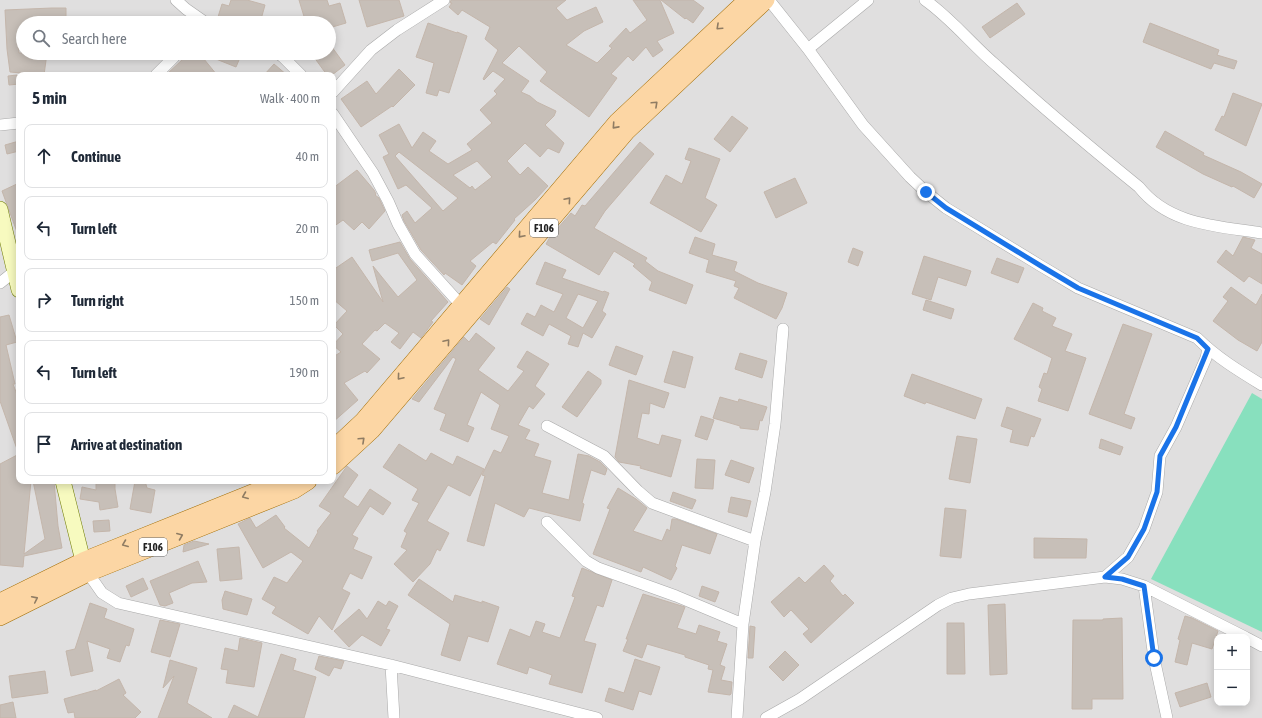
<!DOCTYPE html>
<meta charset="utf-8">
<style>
body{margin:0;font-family:"Asap Condensed",sans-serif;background:#f2f2f3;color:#1f2937}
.controls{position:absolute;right:12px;bottom:12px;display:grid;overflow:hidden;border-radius:8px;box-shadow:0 2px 10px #0003}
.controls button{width:36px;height:36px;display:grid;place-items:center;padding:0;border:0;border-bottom:1px solid #e0e1e3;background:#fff;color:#1f2937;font:20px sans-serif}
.stop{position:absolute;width:12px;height:12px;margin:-9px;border:3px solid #1a73e8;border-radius:50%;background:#fff}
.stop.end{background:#1a73e8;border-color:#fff;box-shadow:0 1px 4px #0008}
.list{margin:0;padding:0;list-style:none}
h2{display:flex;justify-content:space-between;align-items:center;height:52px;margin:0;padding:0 16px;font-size:17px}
h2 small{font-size:13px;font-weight:400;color:#747a83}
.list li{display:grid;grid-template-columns:26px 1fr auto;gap:12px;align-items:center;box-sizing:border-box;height:64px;margin:0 8px 8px;padding:0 8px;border:1px solid #e0e1e3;border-radius:8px}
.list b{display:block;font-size:15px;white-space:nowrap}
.list em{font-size:13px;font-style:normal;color:#747a83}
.icon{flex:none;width:22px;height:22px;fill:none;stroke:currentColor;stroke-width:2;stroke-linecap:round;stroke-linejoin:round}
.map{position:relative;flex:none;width:1262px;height:718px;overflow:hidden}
.search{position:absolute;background:#fff;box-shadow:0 2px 10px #0003;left:16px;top:16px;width:320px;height:44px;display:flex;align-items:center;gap:10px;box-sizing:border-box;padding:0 14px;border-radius:22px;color:#747a83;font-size:15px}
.panel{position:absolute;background:#fff;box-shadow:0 2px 10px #0003;left:16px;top:72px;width:320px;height:412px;border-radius:8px}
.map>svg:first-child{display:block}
</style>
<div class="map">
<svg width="1262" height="718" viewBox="0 0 1262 718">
<rect width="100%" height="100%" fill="#f2efe9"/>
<path fill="#e0dfdf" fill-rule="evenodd" d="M0,0H1262V718H0ZM23,23H329V53H23ZM19,75H333V481H19ZM1217,637H1247V703H1217Z"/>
<path fill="#88e0be" d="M1252,393L1262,399V632L1151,579Z"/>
<path fill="#c7bfb8" stroke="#c4b6ab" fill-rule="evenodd" d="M231,0H247L265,5L260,23H240L218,17L222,4L229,6Z
M299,0H327L329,6L340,3L346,23L329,28V23H306Z
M359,0H399L404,16L367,27Z
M451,0H566L556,8L567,20L596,7L603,22L584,31L566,45L597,63L612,48L609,46L626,28L630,33L647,20L633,0H660L674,33L657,41L663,50L653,57L646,47L633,61L628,56L611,74L617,78L589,117L540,81L547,72L519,46L502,63L529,81L521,92L530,96L537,102L556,111L554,116L545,125L564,143L559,153L548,148L540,157L525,143L507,161L520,175L528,167L548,186L535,200L514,219L515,220L496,244L493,242L470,261L476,266L462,285L445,273L444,275L421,250L404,221L402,215L407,211L415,223L432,208L406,185L398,189L383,157L389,154L379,135L399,124L412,148L423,132L436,141L429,151L448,164L472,150L467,144L492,123L480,110L497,94L494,91L505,79L493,71L484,80L483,79L498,50L485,39L490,27L462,10L458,15L449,7L452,3H450ZM399,152L458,198L443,211L395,156ZM477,161L492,177L475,190L472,186L470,188L453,175Z
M661,0H693L704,8L693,23L686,18L685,19Z
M1017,3L1025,14L990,38L982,27Z
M52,8H66V23H23V35L17,36L19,53H47L44,75L10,72L7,49L5,10Z
M428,23L457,33V32L467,36L449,93L439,90L437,96L426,93L434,63L416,57Z
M1150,23L1219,50L1217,55L1237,61L1234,69L1214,63L1211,69L1143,42Z
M329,43L345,65L332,75H327L311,53H329Z
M184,53H199L217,75H166L183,59L182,58Z
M201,53H242L236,67Z
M274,64L287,75H264Z
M399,69L415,85L393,107L392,106L361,127L341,99L367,81L376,94Z
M17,75L19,84L9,85L8,76Z
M1233,93L1262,104L1246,146L1215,130L1222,116L1224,117Z
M732,116L748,128L730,152L714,139Z
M1165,131L1204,153L1203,155L1241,172L1262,184L1254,198L1233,186L1232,187L1203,174L1156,147Z
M19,141V151L7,154L5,145Z
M640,142L654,154L605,211L594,228L647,258L645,261L658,271L693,285L686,304L649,290L652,282L633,266L635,264L614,251L599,275L546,244L550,237L571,213L575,216L582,205L585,206Z
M689,148L720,159L705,198L717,205L701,232L650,203L666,175L682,184L691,161L685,159Z
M357,170L374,190L376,194L375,195L379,198L385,211L369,229L362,222L354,230L343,220L333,227V188Z
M795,178L807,203L776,218L764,192Z
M19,183V232H17L2,191Z
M695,237L715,244L712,255L737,262L734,271L758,283L787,293L782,308L776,319L734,298L739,288L734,286L736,281L706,272L709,260L689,253Z
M1243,237L1255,240L1251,248L1262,254V284L1249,276L1244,282L1217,262L1226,250L1233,256Z
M400,242L410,259L448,302L431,321L433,322L421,338L413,332L400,349L391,342L399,333L385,323L377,331L375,330L362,344L380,359L367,373L365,371L344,383L358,400L333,422V357L341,352L333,345L343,334L334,325L347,311L333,299V270L352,257L383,302L373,266L398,297L417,280L398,253L372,261L369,250Z
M853,248L863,252L858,266L848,262Z
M924,256L971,271L966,286L938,277L931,300L912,294Z
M997,258L1024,268L1018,283L991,273Z
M545,262L566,270L562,278L603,292L604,291L609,293L602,311L606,314L592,338L583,333L578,347L568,344L571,336L549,324L543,336L521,324L527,313L535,317L541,305L554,312L563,294L536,284ZM578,294L598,301L583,328L566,318Z
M507,287L510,289L489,325L480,319Z
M1231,287L1256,305L1262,294V342L1257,351L1238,340L1213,321L1228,301L1223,297Z
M926,300L954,309L951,319L923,310Z
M1033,303L1043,308L1042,311L1056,318L1052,326L1072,334L1065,351L1086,358L1068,411L1038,401L1042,389L1039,387L1044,373L1047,374L1052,358L1014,339Z
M9,315L17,342L6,345L15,384H13L19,400V452H18L0,401V317Z
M1123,324L1152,334L1124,414L1135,418L1131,429L1089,414Z
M476,333L495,348L478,370L508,391L524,371L517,367L527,351L549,364L535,386L545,394L533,409L529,406L518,425L530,430L525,439L539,444L534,456L551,461L542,493L569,500L578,454L589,456L600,462L607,469L605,475L591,470L582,503L584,504L580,521L529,508L524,517L495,503L484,546L467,541L485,476L482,475L494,450L501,453L509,436L491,429L500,405L481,392L467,425L474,428L468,442L440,430L446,414L434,409L456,359L453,357L419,402L412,399L464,337L469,342Z
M616,346L643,356L636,375L609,365Z
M673,351L693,357L685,388L664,382Z
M740,353L767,361L762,378L735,369Z
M588,371L601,380V384L577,417L562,407Z
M912,374L982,399L975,419L926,402L925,404L904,396Z
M629,380L669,393L664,408L650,403L649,414L642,413L637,438L659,445L662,435L681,440L671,477L640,468L641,466L619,462L615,457Z
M720,397L738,402L739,399L767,407L762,421L760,420L758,430L740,428V426L713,418Z
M1007,407L1041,419L1034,437L1031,436L1028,446L1010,442L1013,430L1001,426Z
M701,416L714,420L707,440L695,436Z
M957,436L977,439L970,483L949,479Z
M1101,439L1123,447L1120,455L1099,448Z
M399,444L426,461L431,453L453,465L457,456L484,469L470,496L448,485L427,521L449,533L440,551L437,549L430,564L413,582L394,564L407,550L401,547L407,533L404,531L419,503L412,500L418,489L383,467Z
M19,454V481H31L24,554L45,539L33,481H54L58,526L62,548L24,556L23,567L0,565V464Z
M697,459L715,460L713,489L695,488Z
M731,460L754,468L749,483L725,475Z
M347,466L358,475L343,497L358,507L370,489L391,503L383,515L370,506L352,535L358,538L353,549L372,557L362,579L350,573L342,589L350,593L332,630L319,616L308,634L272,613L276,607L262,599L274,577L287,583L303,561L291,552L263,568L238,524L250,518L256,528L276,515L285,527L284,528L309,548L318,532L317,531L331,513L319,506Z
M96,481H115V489L118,507L100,510L99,502L80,499L82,487L96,490Z
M135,481H145L147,488L155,490L151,513L130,509Z
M618,488L636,499L647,508L633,531L662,541L667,529L670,531L672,519H676L717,534L710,554L682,545L675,566L677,568L671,580L643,567L641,572L593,554L610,509L607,508Z
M673,492L696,500L692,509L670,501Z
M731,497L751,501L747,517L728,512Z
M945,508L966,510L961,558L940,556Z
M109,520L110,531L94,532L93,521Z
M1034,538L1087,539L1086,558H1034Z
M194,541L209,544L183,552L184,545Z
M239,547L242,579L220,581L217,549Z
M198,561L207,582L192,583L169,593L173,603L165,606L160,605L150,581Z
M824,565L834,576L830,581L843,596L845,594L854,603L811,643L803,634L809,629L791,610L784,617L771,602L799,577L805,583Z
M582,568L612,580L603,607L597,605L584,641L596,644L582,693L549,684L552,675L529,667L527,674L497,664L510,629L530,637L536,621L545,624L542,632L560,638L575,597L572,596Z
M143,578L148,589L131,597L126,586Z
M419,579L453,602L455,595L482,603V601L499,607L488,642L468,636L460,661L441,655L450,624L408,595Z
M702,586L719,592L715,602L699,596Z
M225,591L252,599L247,615L223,609L222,600Z
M643,594L685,607L677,628L696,634L699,625L720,632L717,641L727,644L720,665L725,667L721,680L732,682L731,694L730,695L708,692L713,670L708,669L709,665L685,657V655L647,644L642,658L623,651L628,639H626Z
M378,601L386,606L389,601L398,606L386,629L390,630L381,646L362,635L349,647L334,631L359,609L367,619Z
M90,603L107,609L104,618L134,629L129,646L126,645L120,662L107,658L110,649L87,641L93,671L71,676L66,651L75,649Z
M1005,604L1007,674L990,675L988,605Z
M1185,616L1192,618L1218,631L1212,649L1192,643L1187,665L1175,662L1180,640L1178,639Z
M1122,618L1123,699H1092V709H1072L1073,620H1103V619Z
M160,620L180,624L170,657L151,652Z
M947,623H964L965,674H947Z
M750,626L755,627L753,658H748Z
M240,638L262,643L254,687L226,683L228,670L221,669L225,648L238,651Z
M785,651L799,665L783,681L769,667Z
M281,654L296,659L293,670L316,677L304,718H228L234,705L258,717Z
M319,656L344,661L341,669L334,667L329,676L315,669Z
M635,659L660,667L651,695L639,691L633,710L605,701L609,688L624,693Z
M170,660L197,668L187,703L212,718H158L174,676L163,688Z
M45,671L48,693L12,698L9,676Z
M119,679L126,693L123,695L141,712L135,718H75L74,712L68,713L64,699L96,690V691Z
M1207,683L1211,697L1180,707L1175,693Z
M13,702L16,718H0V705Z"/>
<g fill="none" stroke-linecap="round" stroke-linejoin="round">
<g stroke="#a9a9a9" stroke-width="12">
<path id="street" d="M176,0L186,9L206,23
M769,0L808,49L863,125L910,177L926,192L946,208L1041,266L1078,288L1197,338C1216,357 1239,371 1262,385
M925,0C952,19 972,45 997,66C1043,108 1091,148 1139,187C1169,225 1217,226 1262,233
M808,49L868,0
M277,53L283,57L301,75
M156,75L174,57L177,53
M333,92L371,50L397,30L444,0
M333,114L373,173L388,201L398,224L415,254L461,305
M0,125L19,123
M0,283L15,271
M547,426L604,456L638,491L652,503L755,541
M547,522L586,561L598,568L676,596L743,624
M88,573L102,593L118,603L391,665L597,718
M1105,577L1128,557L1144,529L1157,492L1160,456L1176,427L1206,358L1208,349
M1144,586L1154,658L1167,718
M1247,638L1262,646
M391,665L394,718
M737,718L743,624L755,541L765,492L775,424L783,329
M766,718L800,699L938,605L952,598L969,594L1105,577L1122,579L1144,586L1245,637"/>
</g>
<g stroke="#707d05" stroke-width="16">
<path id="secondary" d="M0,209L19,290
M63,481L83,561L87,572"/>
</g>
<g stroke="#a06b00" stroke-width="18">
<path id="primary" d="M333,449L363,421L617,122L747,0
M333,466L372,430L627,131L766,0
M0,602L83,561L282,481
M0,617L88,573L294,490L308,481"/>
</g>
<use href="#street" stroke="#fff" stroke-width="11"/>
<use href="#secondary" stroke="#f7fabf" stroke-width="15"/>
<use href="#primary" stroke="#fcd6a4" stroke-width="17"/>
</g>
<defs><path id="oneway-chevron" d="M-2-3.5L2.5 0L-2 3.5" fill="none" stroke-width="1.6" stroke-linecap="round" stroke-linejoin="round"/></defs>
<g stroke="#8f7c63">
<use href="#oneway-chevron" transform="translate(719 27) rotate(137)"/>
<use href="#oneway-chevron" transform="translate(655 104) rotate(-43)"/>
<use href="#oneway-chevron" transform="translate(615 126) rotate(132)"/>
<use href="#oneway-chevron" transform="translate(568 200) rotate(-49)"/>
<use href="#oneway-chevron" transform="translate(521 235) rotate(131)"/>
<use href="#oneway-chevron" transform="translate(447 342) rotate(-50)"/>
<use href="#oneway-chevron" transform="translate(400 377) rotate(130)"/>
<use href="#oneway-chevron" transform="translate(362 440) rotate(-43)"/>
<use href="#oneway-chevron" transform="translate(245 496) rotate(158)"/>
<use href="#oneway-chevron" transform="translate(180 536) rotate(-22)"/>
<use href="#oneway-chevron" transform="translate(125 544) rotate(158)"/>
<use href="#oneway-chevron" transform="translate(35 599) rotate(-26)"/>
</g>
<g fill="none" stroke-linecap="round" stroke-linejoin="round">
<path stroke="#1a73e8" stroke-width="5" d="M926,192L946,208L1041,266L1078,288L1197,338L1208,349L1176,427L1160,456L1157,492L1144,529L1128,557L1105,577L1122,579L1144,586L1154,658"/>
</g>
<g text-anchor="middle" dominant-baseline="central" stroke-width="3" stroke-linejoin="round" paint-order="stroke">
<g fill="#fff" stroke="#646464" stroke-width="1">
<rect x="530" y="219" width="28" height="18" rx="3"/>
<rect x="139" y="538" width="28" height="18" rx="3"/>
</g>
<g font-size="11" font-weight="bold" fill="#222">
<text x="544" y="228">F106</text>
<text x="153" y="547">F106</text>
</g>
</g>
</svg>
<div class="controls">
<button>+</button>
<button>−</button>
</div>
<div class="stop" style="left:1154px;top:658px"></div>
<div class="stop end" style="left:926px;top:192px"></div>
<div class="search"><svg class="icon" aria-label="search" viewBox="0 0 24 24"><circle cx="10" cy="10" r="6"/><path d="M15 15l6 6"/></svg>Search here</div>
<section class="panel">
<h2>5 min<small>Walk · 400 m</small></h2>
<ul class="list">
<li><svg class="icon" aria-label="ahead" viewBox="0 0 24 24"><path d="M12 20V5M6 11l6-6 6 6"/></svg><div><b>Continue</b></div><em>40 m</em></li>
<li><svg class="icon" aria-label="left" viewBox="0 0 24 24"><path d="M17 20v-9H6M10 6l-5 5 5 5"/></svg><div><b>Turn left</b></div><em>20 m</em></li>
<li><svg class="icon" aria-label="right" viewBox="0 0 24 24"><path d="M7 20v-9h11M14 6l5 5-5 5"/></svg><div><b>Turn right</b></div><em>150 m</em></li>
<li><svg class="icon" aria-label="left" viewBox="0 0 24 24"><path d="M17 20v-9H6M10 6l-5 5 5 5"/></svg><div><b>Turn left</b></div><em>190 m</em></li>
<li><svg class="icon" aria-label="arrive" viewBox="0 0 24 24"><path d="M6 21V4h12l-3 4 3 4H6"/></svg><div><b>Arrive at destination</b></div></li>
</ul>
</section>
</div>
